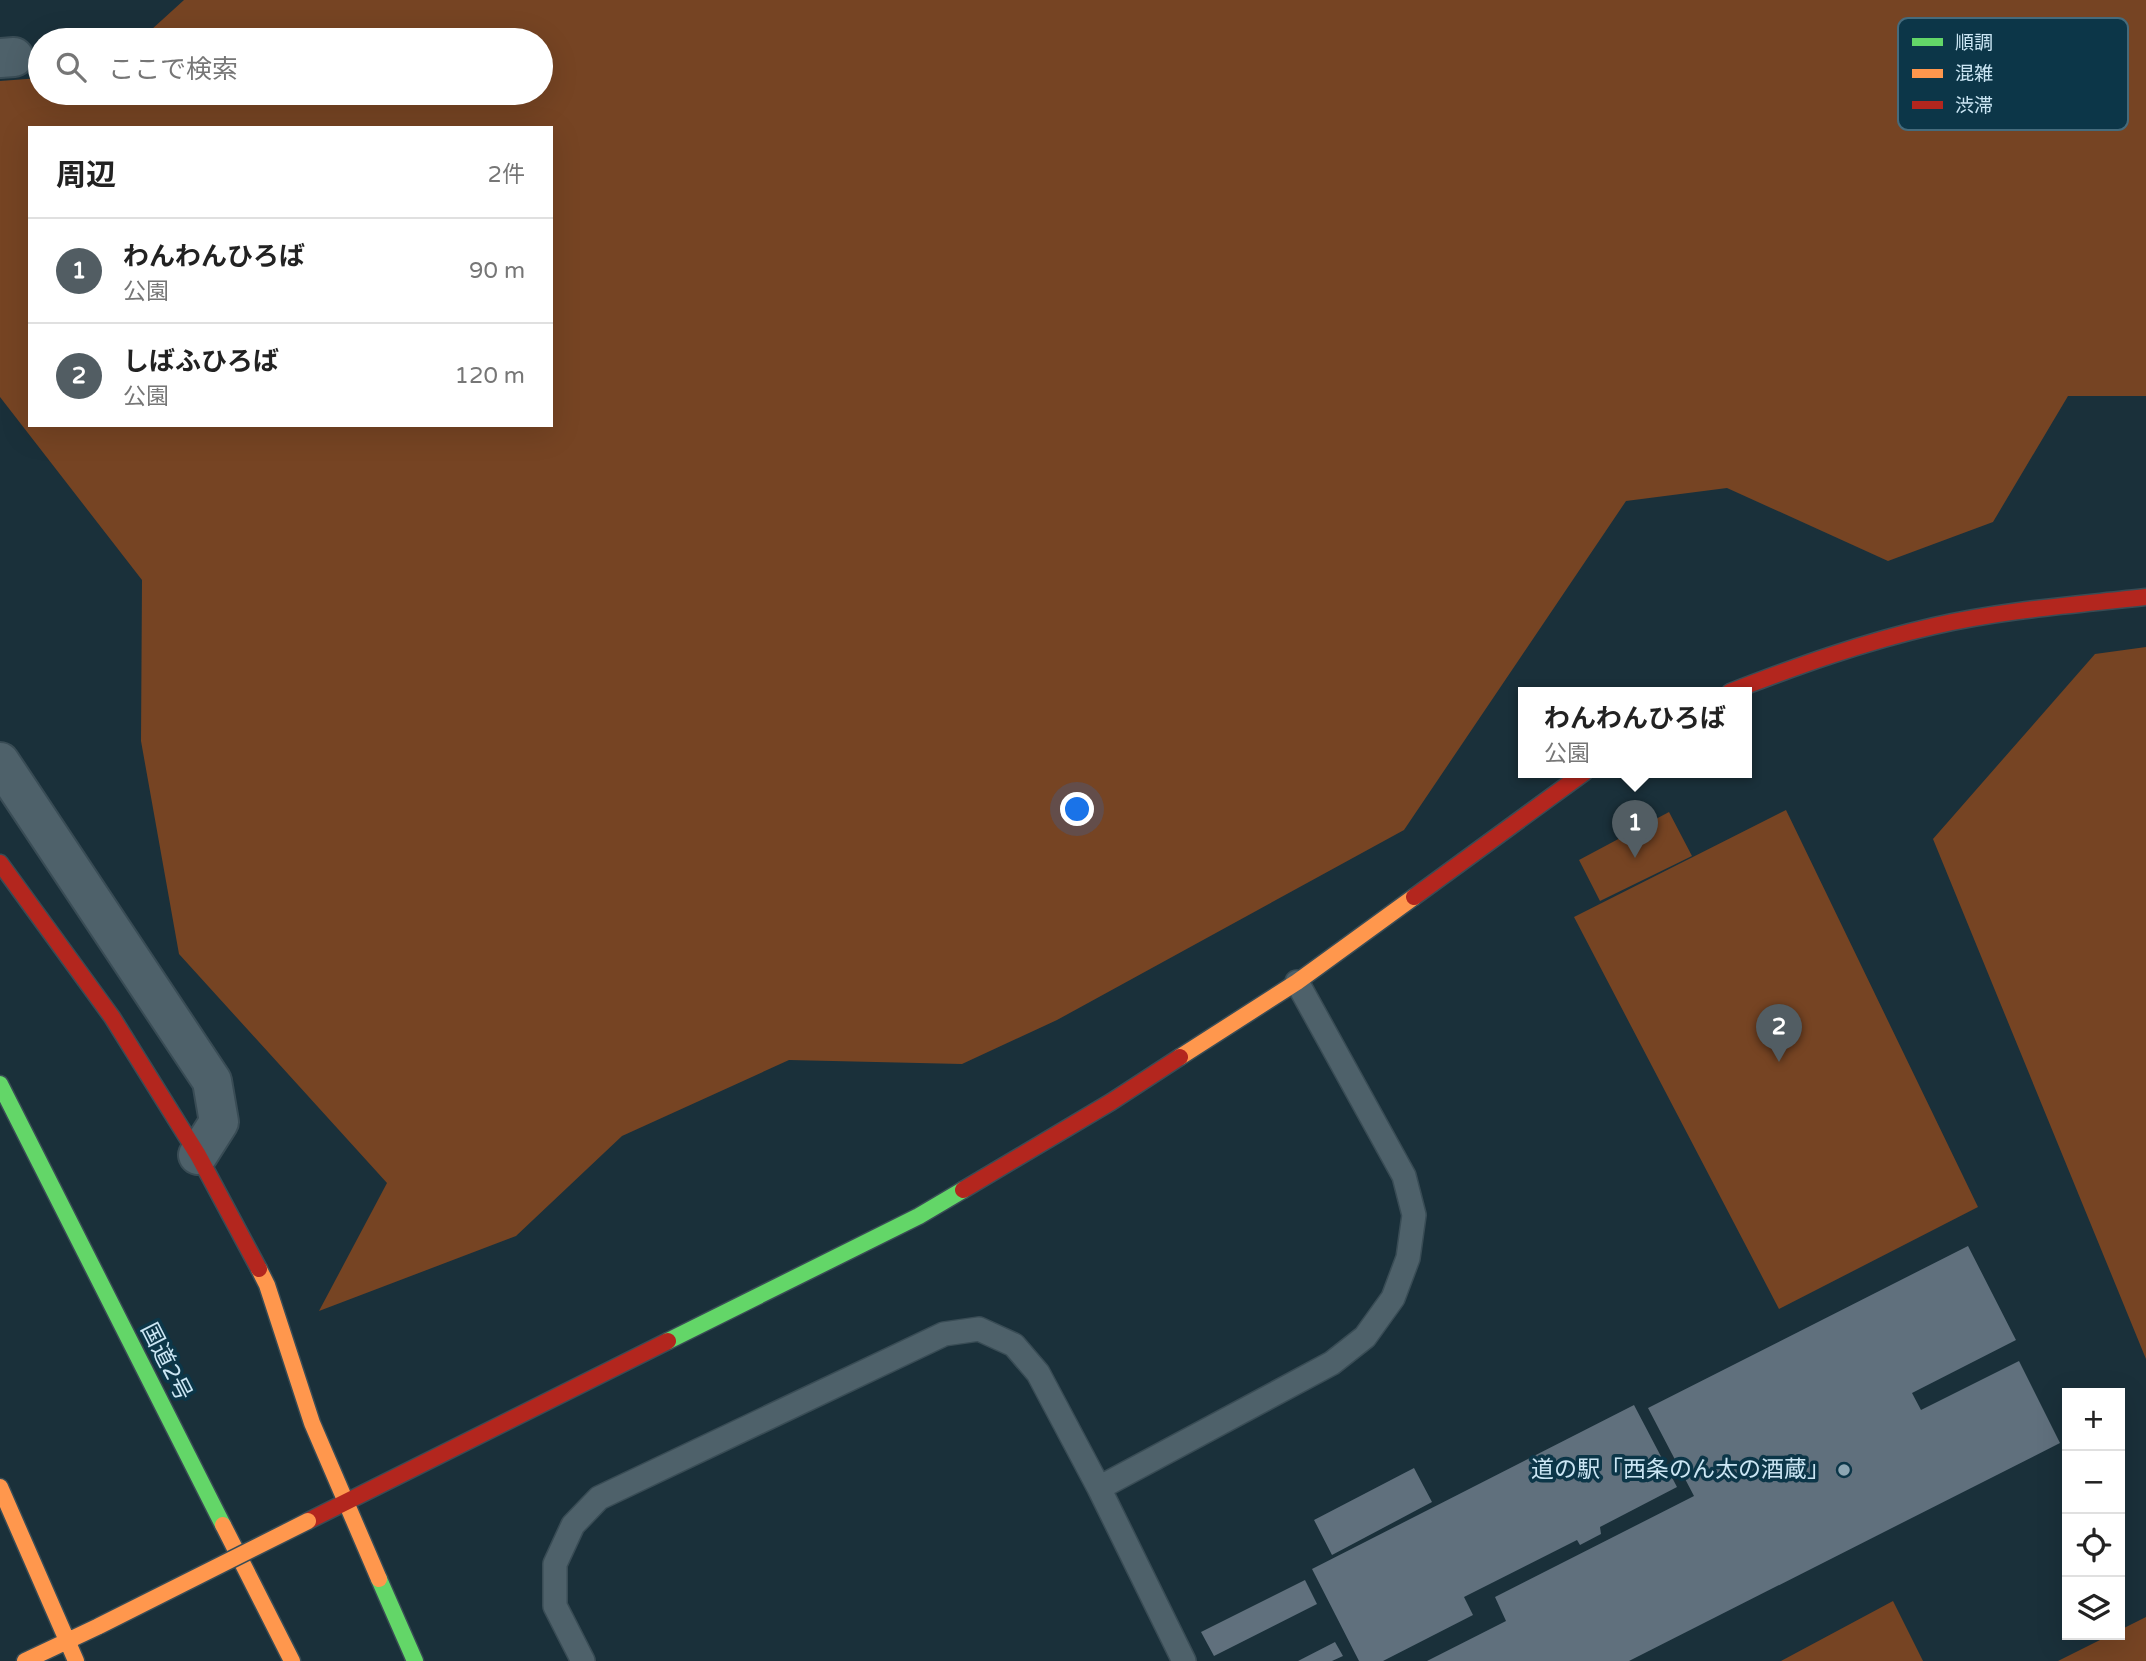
<!DOCTYPE html>
<html lang="ja">
<meta charset="utf-8">
<style>
body{margin:0;font-family:"Varela Round","Noto Sans JP",sans-serif;background:#f2f2f2;color:#222}
.controls{position:absolute;right:21px;bottom:21px;display:grid;overflow:hidden;border-radius:0px;box-shadow:0 7px 28px #0002}
.controls button{width:63px;height:63px;display:grid;place-items:center;padding:0;border:0;border-bottom:2px solid #e0e0e0;background:#fff;color:#222;font:35px sans-serif}
.you{position:absolute;left:1078px;top:810px;width:24px;height:24px;margin:-18px;border:5px solid #fff;border-radius:50%;background:#1a73e8;box-shadow:0 0 0 10px #1a73e833}
.badge{display:grid;place-items:center;width:46px;height:46px;border-radius:50%;background:#525d63;color:#fff;font-size:23px;font-weight:700}
.pin{position:absolute;translate:-50% -58px;filter:drop-shadow(0 2px 4px #0008)}
.pin::after{content:'';position:absolute;top:37px;width:24px;height:21px;background:inherit;clip-path:polygon(0 0,100% 0,50% 100%)}
.popup{position:absolute;left:1518px;top:687px;width:234px;height:91px;box-sizing:border-box;display:grid;place-content:center;border-radius:0px;background:#fff;filter:drop-shadow(0 2px 5px #0005);font-size:23px;white-space:nowrap;color:#767676}
.popup b{font-size:26px;color:#222}
.popup::after{content:'';position:absolute;left:50%;top:100%;margin-left:-14px;border:14px solid transparent;border-top-color:#fff}
.list{margin:0;padding:0;list-style:none}
h2{display:flex;justify-content:space-between;align-items:center;height:91px;margin:0;padding:0 28px;font-size:30px}
h2 small{font-size:23px;font-weight:400;color:#767676}
.list li{display:grid;grid-template-columns:46px 1fr auto;gap:21px;align-items:center;box-sizing:border-box;height:105px;padding:0 28px;border-top:2px solid #e0e0e0}
.list b{display:block;font-size:26px;white-space:nowrap}
.list p{margin:0;font-size:23px;white-space:nowrap;color:#767676}
.list em{font-size:23px;font-style:normal;color:#767676}
.icon{flex:none;width:38px;height:38px;fill:none;stroke:currentColor;stroke-width:2;stroke-linecap:round;stroke-linejoin:round}
.map{position:relative;flex:none;width:2146px;height:1661px;overflow:hidden}
.search{position:absolute;background:#fff;box-shadow:0 7px 28px #0002;left:28px;top:28px;width:525px;height:77px;display:flex;align-items:center;gap:18px;box-sizing:border-box;padding:0 24px;border-radius:38px;color:#767676;font-size:26px}
.panel{position:absolute;background:#fff;box-shadow:0 7px 28px #0002;left:28px;top:126px;width:525px;height:301px;border-radius:0px}
.map>svg:first-child{display:block}
</style>
<div class="map">
<svg width="2146" height="1661" viewBox="0 0 2146 1661">
<rect width="100%" height="100%" fill="#1a303a"/>
<path fill="#764423" fill-rule="evenodd" d="M184,0H2146V396H2068L1993,522L1888,561L1727,488L1626,501L1404,830L1057,1020L962,1064L789,1060L622,1136L516,1236L319,1311L387,1183L179,954L141,741L142,580L0,397V81L40,78V93H541V40H140ZM30,128H551V425H30Z
M2146,647V1359L1933,839L2095,654Z
M1786,810L1978,1207L1779,1309L1574,917Z
M1669,812L1692,856L1600,901L1579,860Z
M1893,1601L1923,1661H1781Z
M2146,1617V1661H2058L2110,1635H2120V1630Z"/>
<path fill="#60707d" d="M1968,1246L2016,1340L1912,1393L1921,1410L2019,1361L2060,1443L1629,1661H1427L1506,1621L1495,1597L1694,1496L1648,1408Z
M1634,1405L1677,1487L1600,1527L1601,1534L1580,1545L1577,1540L1464,1597L1473,1615L1383,1661H1359L1312,1569Z
M1414,1468L1432,1502L1332,1555L1314,1520Z
M1305,1580L1317,1604L1214,1656L1201,1632Z
M1335,1642L1343,1656L1332,1661H1298Z"/>
<g fill="none" stroke-linecap="round" stroke-linejoin="round">
<g stroke="#394c55" stroke-width="26">
<path id="lane" d="M1099,1488L1332,1363L1365,1337L1393,1298L1408,1258L1414,1215L1404,1176L1297,982
M583,1661L555,1606V1564L573,1525L599,1498L944,1334L979,1329L1014,1345L1038,1373L1099,1488L1184,1661"/>
</g>
<g stroke="#394c55" stroke-width="42">
<path id="street" d="M0,58L14,57
M0,762L212,1081L219,1122L198,1155"/>
</g>
<g stroke="#394c55" stroke-width="19">
<path id="fast" d="M0,1084L223,1525
M668,1341L919,1216L963,1190
M379,1579L415,1661"/>
</g>
<g stroke="#394c55" stroke-width="19">
<path id="slow" d="M1180,1057L1297,982L1414,897
M259,1269L267,1285L312,1423L379,1579
M0,1487L76,1661
M223,1525L292,1661
M25,1661L97,1627"/>
</g>
<g stroke="#394c55" stroke-width="19">
<path id="jam" d="M1730,692C1797,666 1864,642 1934,626C2003,610 2075,605 2146,597
M0,863L112,1017L198,1155L259,1269
M1414,897L1585,772
M963,1190L1111,1102L1180,1057
M308,1521L668,1341"/>
</g>
<use href="#lane" stroke="#4e616a" stroke-width="23"/>
<use href="#street" stroke="#4e616a" stroke-width="38"/>
<use href="#fast" stroke="#63d668" stroke-width="16"/>
<use href="#slow" stroke="#ff974d" stroke-width="16"/>
<use href="#jam" stroke="#b3261e" stroke-width="16"/>
<g stroke="#394c55" stroke-width="19" stroke-linecap="butt">
<path id="slow-bridge" d="M99,1626L308,1521"/>
</g>
<use href="#slow-bridge" stroke="#ff974d" stroke-width="16"/>
</g>
<circle fill="#8da6b3" stroke="#0c3648" stroke-width="2.5" cx="1844" cy="1470" r="7"/>
<g text-anchor="middle" dominant-baseline="central" stroke-width="7" stroke-linejoin="round" paint-order="stroke">
<g font-size="23" fill="#cbe6f4" stroke="#0c3648">
<text transform="translate(166 1362) rotate(63)">国道2号</text>
</g>
<g font-size="23" fill="#cbe6f4" stroke="#0c3648" text-anchor="end">
<text x="1830" y="1470">道の駅「西条のん太の酒蔵」</text>
</g>
</g>
<rect x="1898" y="18" width="230" height="112" rx="10" fill="#0c3648" stroke="#456b7c" stroke-width="2"/>
<rect x="1912" y="38" width="31" height="8" fill="#63d668"/>
<rect x="1912" y="69" width="31" height="9" fill="#ff974d"/>
<rect x="1912" y="101" width="31" height="8" fill="#b3261e"/>
<g font-size="19" fill="#cbe6f4">
<text x="1955" y="49">順調</text>
<text x="1955" y="80">混雑</text>
<text x="1955" y="112">渋滞</text>
</g>
</svg>
<div class="controls">
<button>+</button>
<button>−</button>
<button><svg class="icon" aria-label="locate" viewBox="0 0 24 24"><circle cx="12" cy="12" r="6"/><path d="M12 2v4M12 18v4M2 12h4M18 12h4"/></svg></button>
<button><svg class="icon" aria-label="layers" viewBox="0 0 24 24"><path d="M12 4l9 5-9 5-9-5zM3 14l9 5 9-5"/></svg></button>
</div>
<div class="you"></div>
<div class="pin badge" style="left:1635px;top:858px">1</div>
<div class="popup"><b>わんわんひろば</b>公園</div>
<div class="pin badge" style="left:1779px;top:1062px">2</div>
<div class="search"><svg class="icon" aria-label="search" viewBox="0 0 24 24"><circle cx="10" cy="10" r="6"/><path d="M15 15l6 6"/></svg>ここで検索</div>
<section class="panel">
<h2>周辺<small>2件</small></h2>
<ul class="list">
<li><span class="badge">1</span><div><b>わんわんひろば</b><p>公園</p></div><em>90 m</em></li>
<li><span class="badge">2</span><div><b>しばふひろば</b><p>公園</p></div><em>120 m</em></li>
</ul>
</section>
</div>
